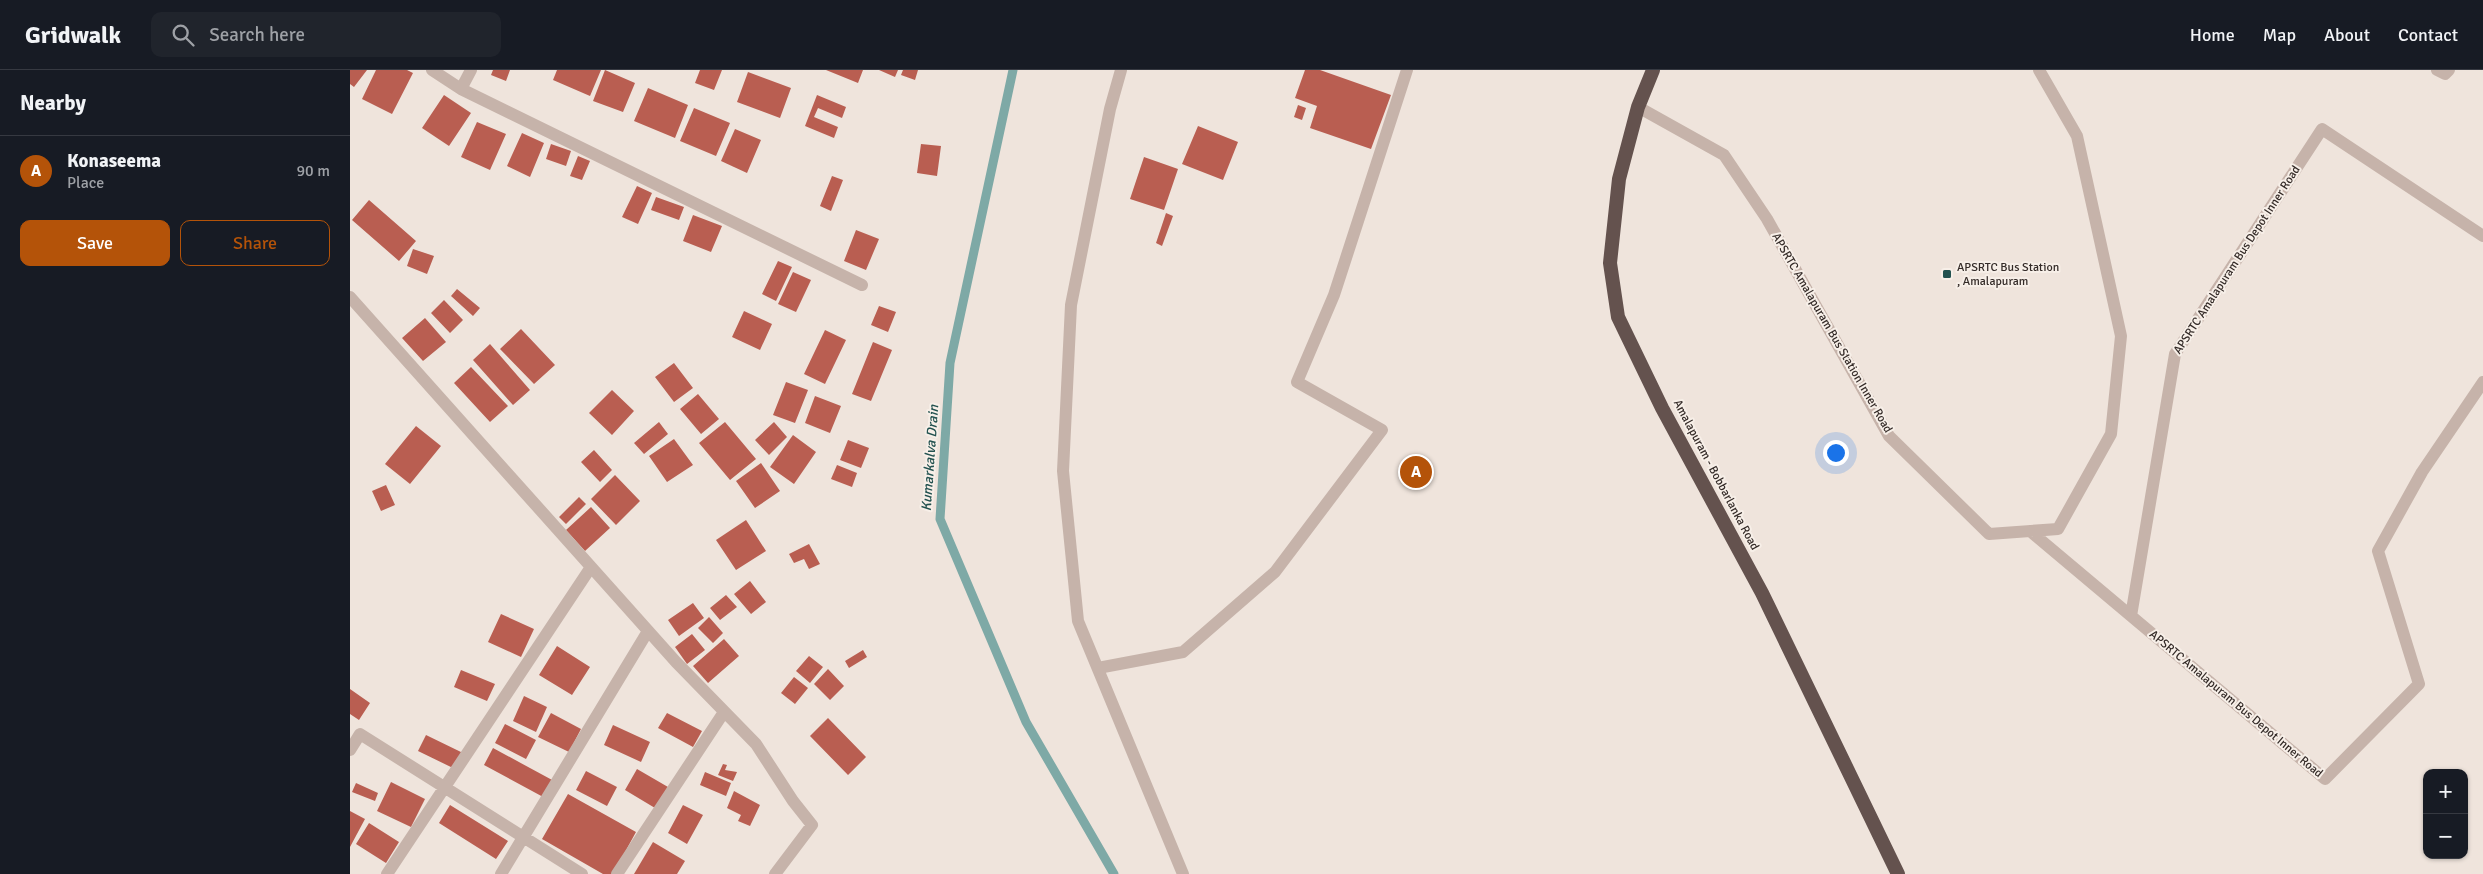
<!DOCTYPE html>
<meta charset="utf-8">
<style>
body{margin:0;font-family:Signika,sans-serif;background:#20242c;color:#f1f3f6}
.controls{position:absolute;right:15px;bottom:15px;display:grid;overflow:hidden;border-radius:10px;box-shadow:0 1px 4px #0004}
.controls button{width:45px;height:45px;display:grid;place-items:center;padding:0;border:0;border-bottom:1px solid #363941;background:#171b24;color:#f1f3f6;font:25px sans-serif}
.you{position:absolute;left:1485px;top:382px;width:18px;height:18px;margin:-12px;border:4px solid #fff;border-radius:50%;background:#1a73e8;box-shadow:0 0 0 8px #1a73e833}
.badge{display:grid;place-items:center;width:32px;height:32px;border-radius:50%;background:#b45309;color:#fff;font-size:16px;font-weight:700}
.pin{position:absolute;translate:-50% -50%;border:2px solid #fff;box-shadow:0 1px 5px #0006}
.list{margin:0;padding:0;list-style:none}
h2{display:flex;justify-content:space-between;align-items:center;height:65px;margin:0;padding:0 20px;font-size:21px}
h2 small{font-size:16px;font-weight:400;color:#9ea1a6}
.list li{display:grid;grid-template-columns:32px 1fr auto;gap:15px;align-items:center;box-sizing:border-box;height:70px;padding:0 20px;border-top:1px solid #363941}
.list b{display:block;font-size:19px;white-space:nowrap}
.list p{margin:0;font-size:16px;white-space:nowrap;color:#9ea1a6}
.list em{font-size:16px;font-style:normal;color:#9ea1a6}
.actions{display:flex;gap:10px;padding:15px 20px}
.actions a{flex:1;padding:11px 0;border:1px solid #b45309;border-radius:10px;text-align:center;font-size:18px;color:#b45309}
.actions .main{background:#b45309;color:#fff}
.icon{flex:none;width:28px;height:28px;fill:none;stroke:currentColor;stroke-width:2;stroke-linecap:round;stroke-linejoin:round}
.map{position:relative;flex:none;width:2133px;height:804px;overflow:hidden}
header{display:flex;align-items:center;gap:30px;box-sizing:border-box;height:70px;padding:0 25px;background:#171b24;border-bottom:1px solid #363941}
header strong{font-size:24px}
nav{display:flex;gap:28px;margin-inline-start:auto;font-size:18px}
.search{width:350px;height:45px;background:#20242c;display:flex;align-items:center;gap:12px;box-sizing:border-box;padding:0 18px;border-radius:10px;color:#9ea1a6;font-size:19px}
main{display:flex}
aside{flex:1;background:#171b24}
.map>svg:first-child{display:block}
</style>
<header>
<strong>Gridwalk</strong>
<div class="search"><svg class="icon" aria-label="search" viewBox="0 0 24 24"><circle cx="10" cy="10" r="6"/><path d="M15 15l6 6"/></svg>Search here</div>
<nav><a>Home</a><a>Map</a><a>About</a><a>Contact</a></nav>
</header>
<main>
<aside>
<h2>Nearby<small></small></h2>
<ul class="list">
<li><span class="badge">A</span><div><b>Konaseema</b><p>Place</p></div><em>90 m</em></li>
</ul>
<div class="actions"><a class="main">Save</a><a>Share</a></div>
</aside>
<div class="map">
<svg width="2133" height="804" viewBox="0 0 2133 804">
<rect width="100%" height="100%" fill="#efe4dc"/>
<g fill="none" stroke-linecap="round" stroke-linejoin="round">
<path stroke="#7ea9a6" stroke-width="9" d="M663,0L600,293L590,449L676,652L764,804"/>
</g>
<path fill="#b95e51" d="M0,0H17L4,17L0,14Z
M26,0H57L63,3L42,44L12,29Z
M143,0H160L156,11L141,5Z
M207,0H251L240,26L203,10Z
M255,0L285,13L273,42L243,31Z
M350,0H372L364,20L345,13Z
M476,0H513L508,13Z
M529,0H548L545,7Z
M553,0H568L565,10L551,5Z
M955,0H970L1041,25L1021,79L960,58L967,36L945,28Z
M398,2L441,18L430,48L387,32Z
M298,18L338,35L325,68L284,51Z
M94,25L121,43L99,76L72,58Z
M467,25L496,37L492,48L468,38L464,47L488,57L484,68L455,56Z
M948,35L956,38L952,50L944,47Z
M344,38L380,53L366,86L330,71Z
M127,52L156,64L140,100L111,87Z
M848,56L888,72L873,110L832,94Z
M385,59L411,70L397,103L371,91Z
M172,63L194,73L180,107L157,96Z
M201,74L221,81L216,96L196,89Z
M571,74L591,76L587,106L567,103Z
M228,86L240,91L232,110L220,106Z
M794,87L828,99L814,140L780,129Z
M482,106L493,110L481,141L470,136Z
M287,116L302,123L288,154L272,147Z
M306,127L334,137L329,150L301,140Z
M19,130L66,171L49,191L2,150Z
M816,143L823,146L812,176L806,173Z
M343,145L372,156L361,182L333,171Z
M506,160L529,169L516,200L494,191Z
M63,179L84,186L77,204L57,196Z
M428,191L442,197L426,231L412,224Z
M443,202L461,210L446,242L428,234Z
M107,219L130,238L123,246L101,226Z
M94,230L113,250L100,263L81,243Z
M529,236L546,242L538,262L521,255Z
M394,241L422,254L410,280L382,267Z
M75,248L96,272L73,291L52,268Z
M171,259L205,295L184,314L150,279Z
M475,260L496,270L475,314L454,304Z
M523,272L542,280L521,331L502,324Z
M140,274L180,320L163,335L123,290Z
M324,293L343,318L324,332L305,307Z
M121,297L158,336L140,352L104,313Z
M436,312L458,320L445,353L423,345Z
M262,320L284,341L262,365L239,343Z
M348,324L369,349L351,364L330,339Z
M465,326L491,336L480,363L455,353Z
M309,352L318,364L294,384L284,373Z
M375,352L406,389L380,410L349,373Z
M424,352L437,367L419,385L405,370Z
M66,356L91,376L60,414L35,394Z
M443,365L466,382L444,414L420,397Z
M324,369L343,395L317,412L299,386Z
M498,370L519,378L511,398L490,390Z
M244,380L262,400L250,412L231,392Z
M411,393L430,421L405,438L386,411Z
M487,395L507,403L502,417L481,409Z
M265,405L290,431L266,455L241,429Z
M36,415L45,435L31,441L22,421Z
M229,427L236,434L216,454L209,447Z
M241,437L260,458L235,481L216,460Z
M396,450L416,481L386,500L366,470Z
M459,474L470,494L459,499L454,489L444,493L439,484Z
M400,511L416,532L401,544L384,524Z
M376,525L387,537L370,550L360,538Z
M343,533L354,548L329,566L318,550Z
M151,544L184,559L171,587L138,572Z
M359,547L373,563L363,573L348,558Z
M342,564L355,580L337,594L325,577Z
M374,569L389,586L358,613L343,596Z
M207,576L240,597L222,625L189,605Z
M513,580L517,587L499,598L495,591Z
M459,586L473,597L460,613L446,601Z
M478,599L494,616L480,630L464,614Z
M111,600L145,614L137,631L104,617Z
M444,607L458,618L445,634L431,623Z
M0,619L20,633L9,650L0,644Z
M174,626L197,637L186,662L163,651Z
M201,643L231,659L219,682L188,667Z
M317,643L352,661L343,677L308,658Z
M478,648L516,687L498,705L460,666Z
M155,654L186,670L176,689L145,673Z
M263,655L300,672L291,692L254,675Z
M76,665L113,683L105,699L68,681Z
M143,678L204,711L195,728L134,695Z
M373,694L377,695L375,700L387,702L383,711L368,705Z
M287,699L318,717L305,738L275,720Z
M236,701L267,717L257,736L226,720Z
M355,702L381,713L376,726L350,715Z
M41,712L75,729L61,757L27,741Z
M6,713L28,723L25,731L2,722Z
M384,721L410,735L400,756L388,751L391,745L377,738Z
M218,724L286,762L263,804H253L192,769Z
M100,735L158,771L146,789L89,753Z
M333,735L353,745L337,774L318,763Z
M0,741L15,749L0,777Z
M19,753L49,772L36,793L6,774Z
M303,772L335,791L327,804H284Z"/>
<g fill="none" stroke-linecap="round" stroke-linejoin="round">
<path stroke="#c6b3aa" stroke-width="12" d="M82,0L111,19L121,0
M771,0L760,39L721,235L713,401L728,551L833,804
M2087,0L2095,4L2099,0
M111,19L512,215
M1288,37L1374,85L1417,149L1539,366L1639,464L1708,459L1761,364L1771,266L1727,66L1689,0
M0,227L326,592L406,674L443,731L462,755L425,804
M1680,461L1975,709L2069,614L2028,481L2072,402L2133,312
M1781,546L1825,284L1972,59L2133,166
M748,598L833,582L925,502L1032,360L947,312L984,225L1057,0
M0,680L10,664L232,804
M37,804L241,497
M151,804L298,561
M267,804L374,642"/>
<path stroke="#64524e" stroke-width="14" d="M1303,0L1288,37L1269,109L1260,193L1268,247L1312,338L1412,523L1548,804"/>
</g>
<rect fill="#22514f" stroke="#f7efe8" stroke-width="2" x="1592" y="199" width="10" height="10" rx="2.5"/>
<g text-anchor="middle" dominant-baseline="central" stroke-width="4" stroke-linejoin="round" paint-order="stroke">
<g font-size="12" fill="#342b28" stroke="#f7efe8">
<text transform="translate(1887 190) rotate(-57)">APSRTC Amalapuram Bus Depot Inner Road</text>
<text transform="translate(1482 263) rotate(60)">APSRTC Amalapuram Bus Station Inner Road</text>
<text transform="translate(1366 405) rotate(62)">Amalapuram - Bobbarlanka Road</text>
<text transform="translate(1886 634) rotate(40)">APSRTC Amalapuram Bus Depot Inner Road</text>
</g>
<g font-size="12" fill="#342b28" stroke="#f7efe8" text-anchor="start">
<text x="1607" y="197">APSRTC Bus Station<tspan x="1607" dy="14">, Amalapuram</tspan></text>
</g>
<g font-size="14" font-style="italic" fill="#22514f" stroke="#f7efe8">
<text transform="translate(580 388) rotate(-86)">Kumarkalva Drain</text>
</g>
</g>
</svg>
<div class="controls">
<button>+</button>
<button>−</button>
</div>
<div class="you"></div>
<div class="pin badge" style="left:1066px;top:402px">A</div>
</div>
</main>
